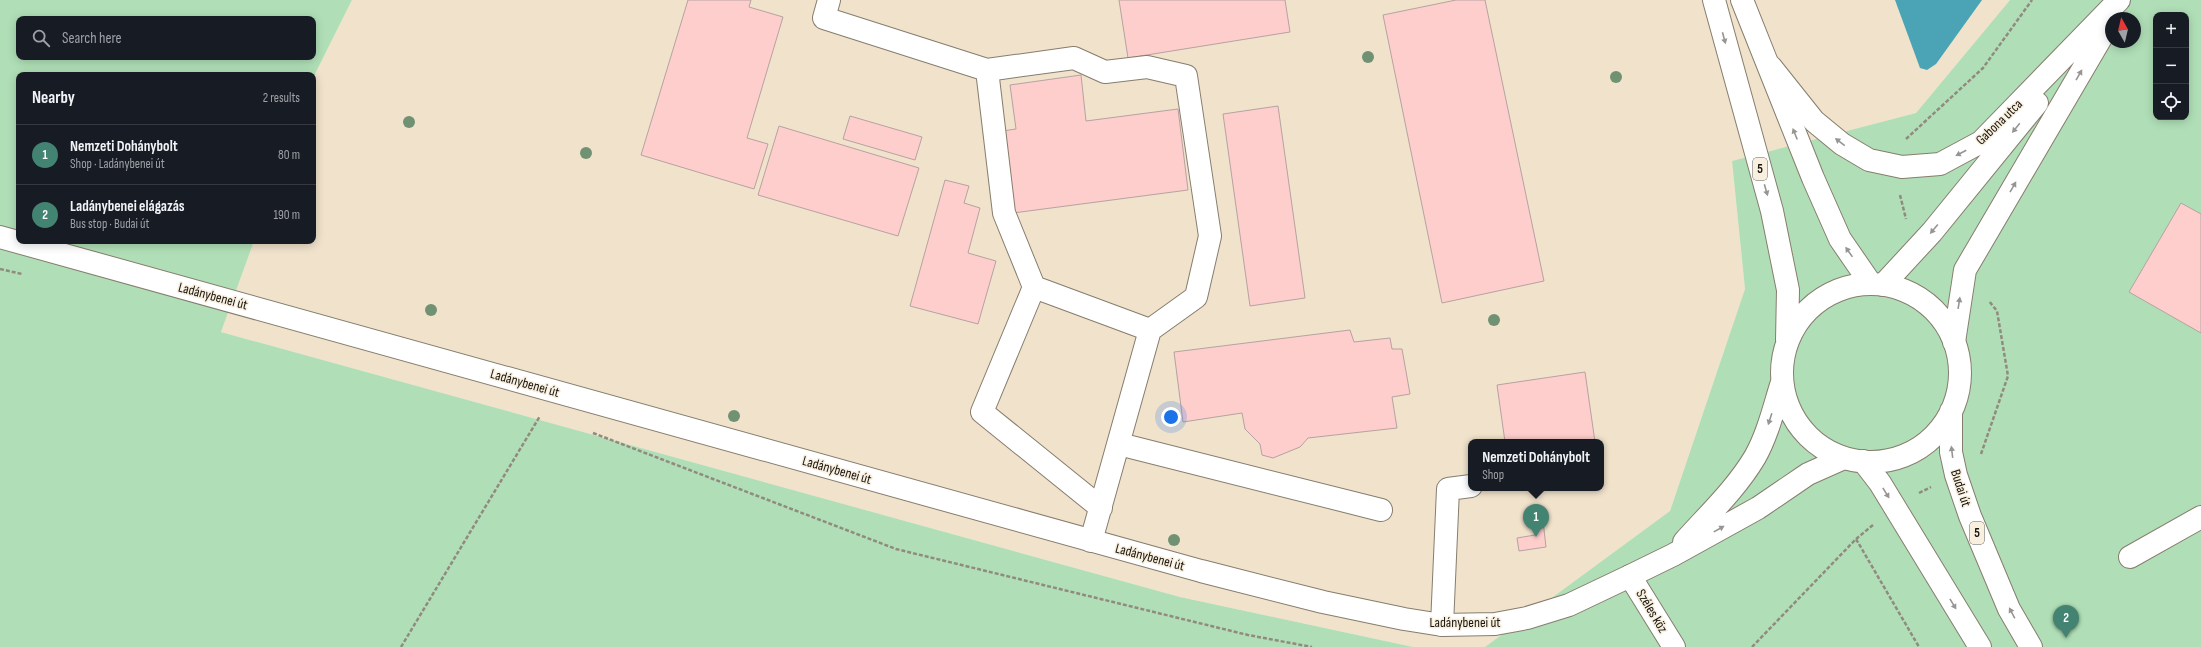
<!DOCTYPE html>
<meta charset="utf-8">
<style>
body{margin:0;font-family:"Sofia Sans Condensed",sans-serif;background:#20242c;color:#f1f3f6}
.controls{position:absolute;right:12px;top:12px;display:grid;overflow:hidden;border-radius:8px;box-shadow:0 2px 10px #0003}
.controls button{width:36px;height:36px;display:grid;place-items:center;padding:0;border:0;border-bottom:1px solid #363941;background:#171b24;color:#f1f3f6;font:20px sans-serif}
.compass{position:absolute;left:2105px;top:12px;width:36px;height:36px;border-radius:50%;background:#171b24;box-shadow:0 2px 10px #0003;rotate:352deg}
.you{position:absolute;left:1171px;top:417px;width:14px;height:14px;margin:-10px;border:3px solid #fff;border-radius:50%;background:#1a73e8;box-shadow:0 0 0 6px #1a73e833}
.badge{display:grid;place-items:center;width:26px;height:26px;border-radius:50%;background:#438372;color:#fff;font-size:13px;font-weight:700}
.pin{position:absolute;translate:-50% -33px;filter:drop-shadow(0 1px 2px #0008)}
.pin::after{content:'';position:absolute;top:21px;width:14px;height:12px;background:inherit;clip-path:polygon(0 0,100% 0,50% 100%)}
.popup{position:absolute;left:1468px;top:439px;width:136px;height:52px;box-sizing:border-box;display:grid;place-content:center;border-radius:8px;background:#171b24;filter:drop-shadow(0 1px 3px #0005);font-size:13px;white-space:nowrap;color:#9ea1a6}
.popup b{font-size:15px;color:#f1f3f6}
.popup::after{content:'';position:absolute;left:50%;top:100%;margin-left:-8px;border:8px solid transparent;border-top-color:#171b24}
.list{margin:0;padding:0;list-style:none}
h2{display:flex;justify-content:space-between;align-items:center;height:52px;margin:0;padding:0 16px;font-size:17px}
h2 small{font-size:13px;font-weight:400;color:#9ea1a6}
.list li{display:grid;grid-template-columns:26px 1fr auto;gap:12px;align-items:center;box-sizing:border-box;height:60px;padding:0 16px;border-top:1px solid #363941}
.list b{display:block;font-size:15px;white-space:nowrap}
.list p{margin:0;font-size:13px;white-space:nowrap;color:#9ea1a6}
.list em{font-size:13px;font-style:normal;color:#9ea1a6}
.icon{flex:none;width:22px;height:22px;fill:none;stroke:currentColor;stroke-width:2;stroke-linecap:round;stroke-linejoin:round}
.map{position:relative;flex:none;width:2201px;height:647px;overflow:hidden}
.search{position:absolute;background:#171b24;box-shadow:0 2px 10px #0003;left:16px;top:16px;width:300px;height:44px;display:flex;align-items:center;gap:10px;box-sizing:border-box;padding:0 14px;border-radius:8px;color:#9ea1a6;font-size:15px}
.panel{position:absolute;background:#171b24;box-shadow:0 2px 10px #0003;left:16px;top:72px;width:300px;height:172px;border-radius:8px}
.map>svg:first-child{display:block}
</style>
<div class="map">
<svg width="2201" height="647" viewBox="0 0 2201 647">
<rect width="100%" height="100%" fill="#f8efde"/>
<path fill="#f0e2cb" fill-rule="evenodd" d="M352,0H2010L1916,113L1732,161L1745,289L1670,511L1485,647H1413L1180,597L221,332L254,241H313V78ZM1471,442H1601V488H1471Z"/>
<path fill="#b0dfb7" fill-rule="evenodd" d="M0,0H352L313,78V75H19V241H254L221,332L1180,597L1413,647H0ZM19,19H313V57H19Z
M2010,0H2201V647H1485L1670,511L1745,289L1732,161L1916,113ZM2156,15H2186V117H2156ZM2111,18H2135V42H2111Z"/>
<path fill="#4aa4b6" d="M1895,0H1982L1936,64L1927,70L1920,68Z"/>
<path fill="#fdcecc" stroke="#b6a2a1" d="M688,0H751L749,7L783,17L747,138L768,144L754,189L641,155Z
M1119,0H1285L1290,32L1128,58Z
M1456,0H1485L1544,281L1442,303L1383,15Z
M1081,75L1086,121L1178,109L1188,190L1013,213L1002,131L1016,129L1010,85Z
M1278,106L1305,298L1250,306L1223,114Z
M850,116L922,137L915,160L843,139Z
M779,126L919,168L898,236L758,195Z
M945,180L969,186L964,203L980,208L968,253L996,261L978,324L910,306Z
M2181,203L2201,214V333L2129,292Z
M1350,330L1354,342L1390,338L1392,349H1402L1410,394L1392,397L1397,428L1308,438L1300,447L1273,458L1262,455L1260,444L1245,429L1242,413L1183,422L1174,352Z
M1585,372L1595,442H1505L1497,385Z
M1543,521L1546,547L1519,551L1517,538L1535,535L1533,522Z"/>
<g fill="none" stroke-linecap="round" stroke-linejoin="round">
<g stroke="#867d6e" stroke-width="24">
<path id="minor" d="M829,0L824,18L987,70L1074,58L1105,72L1147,67L1186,76L1210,236L1196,297L1150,330L1091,541
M1771,67L1814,121L1842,144L1869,160L1902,167L1940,164L1981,142L2119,0
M987,70L1004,213L1034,287L1150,330
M1883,285L1932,232L2037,103
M1034,287L982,412L1101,508
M1954,342L1965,270L2111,21
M1119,444L1381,510
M2130,557L2201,517
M1630,576L1674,647
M1442,625L1448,489L1471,486"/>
</g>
<g stroke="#867d6e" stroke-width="24">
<path id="major" d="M1714,0L1772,211L1788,290L1787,340
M1742,0L1813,178L1840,239L1871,284
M0,237L1201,571L1323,602L1404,619L1442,625L1495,624L1527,618L1569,605L1630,576L1673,555L1758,508L1808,474L1844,458
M1782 373a89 89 0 1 1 178 0a89 89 0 1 1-178 0Z
M1951,411V452L1956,475L1970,516L2009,609L2031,647
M1863,461L1880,483L1980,647
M1684,542C1708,515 1736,489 1755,457C1768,434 1774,407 1782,382"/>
</g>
<path stroke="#918b7f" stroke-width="2.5" stroke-dasharray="4 2" stroke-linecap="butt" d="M1906,139L1983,68L2032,0
M1900,195L1906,219
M0,269L22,274
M593,433L896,549L1248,635L1312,647
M1981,454L2008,376L1997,311L1989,301
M1919,493L1931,487
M1856,539L1873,525
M401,647L540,416
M1752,647L1856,539L1919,647"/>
<use href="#minor" stroke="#fff" stroke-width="22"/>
<use href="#major" stroke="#fff" stroke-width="22"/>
</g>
<g fill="#709273">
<circle cx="1368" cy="57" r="6"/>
<circle cx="1616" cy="77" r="6"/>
<circle cx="409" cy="122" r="6"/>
<circle cx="586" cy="153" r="6"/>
<circle cx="431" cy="310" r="6"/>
<circle cx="1494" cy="320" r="6"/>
<circle cx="734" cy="416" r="6"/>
<circle cx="1174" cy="540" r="6"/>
</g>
<defs><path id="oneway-solid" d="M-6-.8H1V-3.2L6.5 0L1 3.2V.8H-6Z"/></defs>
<g fill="#979593">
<use href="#oneway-solid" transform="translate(1724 38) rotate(75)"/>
<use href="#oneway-solid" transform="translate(2079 75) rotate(-60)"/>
<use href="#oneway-solid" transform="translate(2016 128) rotate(129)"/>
<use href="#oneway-solid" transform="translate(1795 134) rotate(-112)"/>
<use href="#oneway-solid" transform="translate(1840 142) rotate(-143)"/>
<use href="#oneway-solid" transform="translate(1961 153) rotate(152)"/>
<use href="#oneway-solid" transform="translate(2013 187) rotate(-60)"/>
<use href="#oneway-solid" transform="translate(1766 190) rotate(74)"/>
<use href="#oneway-solid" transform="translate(1934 229) rotate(130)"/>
<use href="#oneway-solid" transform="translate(1849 252) rotate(-125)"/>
<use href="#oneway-solid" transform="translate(1959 303) rotate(-81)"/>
<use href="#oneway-solid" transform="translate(1770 419) rotate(108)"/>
<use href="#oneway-solid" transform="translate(1952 452) rotate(-97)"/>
<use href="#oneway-solid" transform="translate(1886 493) rotate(58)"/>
<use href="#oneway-solid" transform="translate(1719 529) rotate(-29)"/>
<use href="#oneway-solid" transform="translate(1953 604) rotate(59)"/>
<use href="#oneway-solid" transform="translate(2012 613) rotate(-118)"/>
</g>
<g text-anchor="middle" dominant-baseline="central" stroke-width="3" stroke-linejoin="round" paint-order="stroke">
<g fill="#f8efde" stroke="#5b564d" stroke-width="1">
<rect x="1753" y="158" width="14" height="22" rx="3"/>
<rect x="1970" y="522" width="14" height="22" rx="3"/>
</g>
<g font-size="13" font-weight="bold" fill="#18140f">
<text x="1760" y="169">5</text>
<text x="1977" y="533">5</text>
</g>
<g font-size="14" fill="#18140f" stroke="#f8efde">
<text transform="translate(1999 122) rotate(-44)">Gabona utca</text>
<text transform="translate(213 296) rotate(15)">Ladánybenei út</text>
<text transform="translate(525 383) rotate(16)">Ladánybenei út</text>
<text transform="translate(837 470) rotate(16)">Ladánybenei út</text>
<text transform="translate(1961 488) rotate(72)">Budai út</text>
<text transform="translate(1150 557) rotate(15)">Ladánybenei út</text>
<text transform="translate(1652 611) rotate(59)">Széles köz</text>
<text x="1465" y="622">Ladánybenei út</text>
</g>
</g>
</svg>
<div class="controls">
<button>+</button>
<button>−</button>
<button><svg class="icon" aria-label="locate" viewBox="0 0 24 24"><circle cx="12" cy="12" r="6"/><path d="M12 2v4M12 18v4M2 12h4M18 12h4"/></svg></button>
</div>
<svg class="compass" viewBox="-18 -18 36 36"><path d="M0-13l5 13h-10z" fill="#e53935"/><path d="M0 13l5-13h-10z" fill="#9ea1a6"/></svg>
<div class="you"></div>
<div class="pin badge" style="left:1536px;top:537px">1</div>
<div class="popup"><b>Nemzeti Dohánybolt</b>Shop</div>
<div class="pin badge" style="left:2066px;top:638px">2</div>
<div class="search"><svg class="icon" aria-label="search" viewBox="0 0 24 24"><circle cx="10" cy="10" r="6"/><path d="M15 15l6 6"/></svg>Search here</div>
<section class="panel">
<h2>Nearby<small>2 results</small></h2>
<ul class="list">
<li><span class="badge">1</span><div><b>Nemzeti Dohánybolt</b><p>Shop · Ladánybenei út</p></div><em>80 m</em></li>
<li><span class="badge">2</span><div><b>Ladánybenei elágazás</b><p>Bus stop · Budai út</p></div><em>190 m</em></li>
</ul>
</section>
</div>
